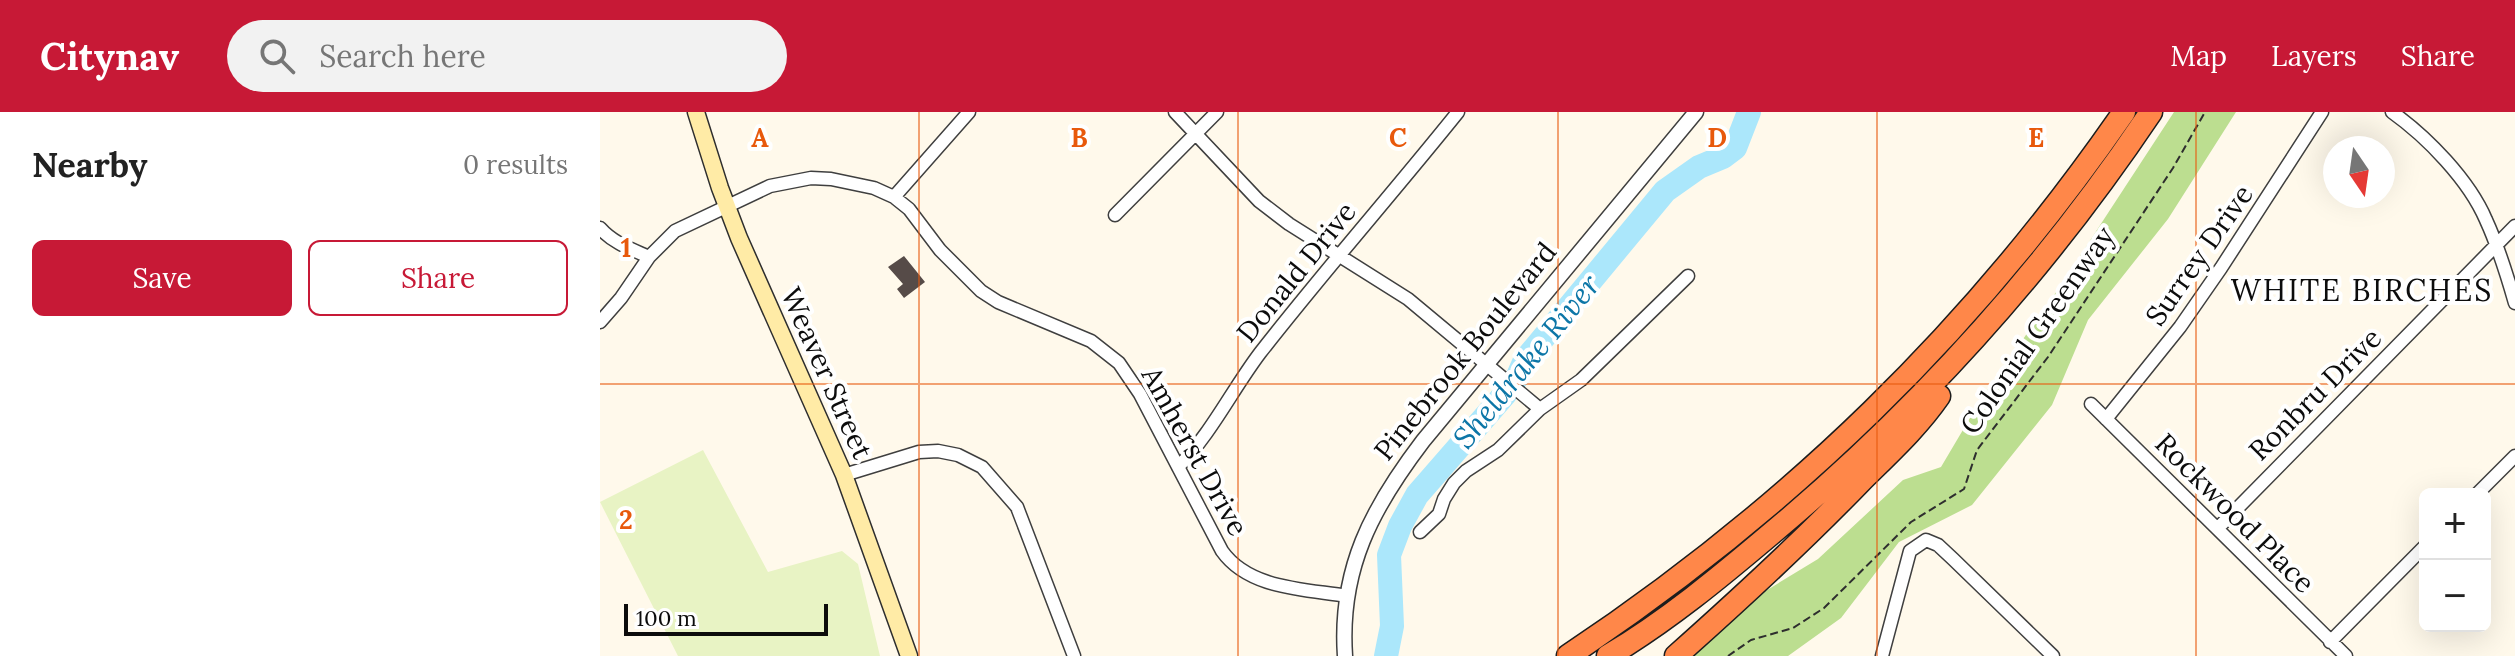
<!DOCTYPE html>
<meta charset="utf-8">
<style>
body{margin:0;font-family:Lora,serif;background:#f2f2f2;color:#222}
.controls{position:absolute;right:24px;bottom:24px;display:grid;overflow:hidden;border-radius:12px;box-shadow:0 8px 32px #0002}
.controls button{width:72px;height:72px;display:grid;place-items:center;padding:0;border:0;border-bottom:2px solid #e0e0e0;background:#fff;color:#222;font:40px sans-serif}
.compass{position:absolute;left:1723px;top:24px;width:72px;height:72px;border-radius:50%;background:#fff;box-shadow:0 8px 32px #0002;rotate:167deg}
.scale{position:absolute;left:24px;bottom:20px;width:204px;box-sizing:border-box;padding-left:8px;border:4px solid #0c0c0c;border-top:0;font-size:22px;line-height:28px;white-space:nowrap;color:#0c0c0c;-webkit-text-stroke:6px #fff;paint-order:stroke}
.list{margin:0;padding:0;list-style:none}
h2{display:flex;justify-content:space-between;align-items:center;height:104px;margin:0;padding:0 32px;font-size:34px}
h2 small{font-size:26px;font-weight:400;color:#767676}
.actions{display:flex;gap:16px;padding:24px 32px}
.actions a{flex:1;padding:18px 0;border:2px solid #c71936;border-radius:12px;text-align:center;font-size:28px;color:#c71936}
.actions .main{background:#c71936;color:#fff}
.icon{flex:none;width:44px;height:44px;fill:none;stroke:currentColor;stroke-width:2;stroke-linecap:round;stroke-linejoin:round}
.map{position:relative;flex:none;width:1915px;height:544px;overflow:hidden}
header{display:flex;align-items:center;gap:48px;box-sizing:border-box;height:112px;padding:0 40px;background:#c71936;color:#fff}
header strong{font-size:38px}
nav{display:flex;gap:44px;margin-inline-start:auto;font-size:28px}
.search{width:560px;height:72px;background:#f2f2f2;display:flex;align-items:center;gap:20px;box-sizing:border-box;padding:0 28px;border-radius:44px;color:#767676;font-size:30px}
main{display:flex}
aside{flex:1;background:#fff}
.map>svg:first-child{display:block}
</style>
<header>
<strong>Citynav</strong>
<div class="search"><svg class="icon" aria-label="search" viewBox="0 0 24 24"><circle cx="10" cy="10" r="6"/><path d="M15 15l6 6"/></svg>Search here</div>
<nav><a>Map</a><a>Layers</a><a>Share</a></nav>
</header>
<main>
<aside>
<h2>Nearby<small>0 results</small></h2>
<ul class="list">
</ul>
<div class="actions"><a class="main">Save</a><a>Share</a></div>
</aside>
<div class="map">
<svg width="1915" height="544" viewBox="0 0 1915 544">
<rect width="100%" height="100%" fill="#fff9eb"/>
<path fill="#bcde90" d="M1574,0H1636L1568,107L1488,208L1452,293L1372,393L1299,430L1241,506L1188,544H1091L1149,489L1218,447L1303,368L1341,355L1383,284L1459,176Z"/>
<path fill="#e8f3c4" d="M103,338L168,460L242,439L258,452L280,544H78L0,390Z"/>
<g fill="none" stroke-linecap="round" stroke-linejoin="round">
<path stroke="#abe7fb" stroke-width="24" d="M786,544L792,514L789,443L800,414L817,383L905,282L918,264L925,248L1065,79L1099,55L1123,45L1135,36L1149,0"/>
</g>
<path fill="#564b48" d="M304,144L325,170L304,186L297,177L303,172L288,155Z"/>
<g fill="none" stroke-linecap="round" stroke-linejoin="round">
<g stroke="#3f3f3f" stroke-width="15">
<path id="minor" d="M575,0L659,89L689,112L808,187L940,297
M1792,0C1827,25 1869,68 1886,108C1898,134 1907,163 1915,191
M294,85L369,0
M515,103L617,0
M0,116C13,131 31,137 49,145
M0,210L21,186L49,145L75,119L170,74L211,66L231,67L274,76L294,85L309,97L340,138L381,179L398,190L491,229L519,251L540,282L622,439C649,477 704,477 747,484
M1491,292L1746,544
M1506,307L1580,215L1621,156L1722,0
M578,355C611,322 632,278 660,241C724,159 793,81 858,0
M244,363L319,340L338,339L358,343L382,355L417,395L474,544
M1877,382L1915,344
M1618,416L1915,114
M820,420L839,402L844,387L854,371L866,359L898,338L940,297L981,268L1088,164
M1730,530L1825,434
M1282,544L1310,439L1326,428L1338,433L1353,447L1453,544"/>
</g>
<g stroke="#3f3f3f" stroke-width="17">
<path id="tertiary" d="M745,544C739,457 772,396 823,329L1096,0"/>
</g>
<g stroke="#2e2e2e" stroke-width="19">
<path id="secondary" d="M96,0L120,76L139,126L244,363L309,544"/>
</g>
<g stroke="#1d1d1d" stroke-width="25">
<path id="motorway" d="M968,544C1190,396 1372,220 1524,0
M1008,544C1067,509 1120,465 1172,421C1318,299 1445,158 1551,0
M1076,544C1139,488 1201,431 1260,370C1287,343 1317,316 1339,284"/>
</g>
<path stroke="#2e2e2e" stroke-width="2" stroke-dasharray="8 4" stroke-linecap="butt" d="M1128,544L1151,528L1193,516L1224,496L1311,410L1364,377L1377,338L1448,245L1573,56L1605,0"/>
<use href="#minor" stroke="#fff" stroke-width="12"/>
<use href="#tertiary" stroke="#fff" stroke-width="14"/>
<use href="#secondary" stroke="#ffeba6" stroke-width="16"/>
<use href="#motorway" stroke="#ff8749" stroke-width="22"/>
</g>
<path fill="none" stroke="#e8590c" stroke-width="2" stroke-opacity="0.55" d="M319,0V544M638,0V544M958,0V544M1277,0V544M1596,0V544M0,272H1915"/>
<g text-anchor="middle" dominant-baseline="central" stroke-width="8" stroke-linejoin="round" paint-order="stroke">
<g font-size="28" fill="#0c0c0c" stroke="#fff">
<text transform="translate(1599 143) rotate(-55)">Surrey Drive</text>
<text transform="translate(696 160) rotate(-51)">Donald Drive</text>
<text transform="translate(1437 218) rotate(-55)">Colonial Greenway</text>
<text transform="translate(865 239) rotate(-51)">Pinebrook Boulevard</text>
<text transform="translate(227 261) rotate(66)">Weaver Street</text>
<text transform="translate(1715 282) rotate(-45)">Ronbru Drive</text>
<text transform="translate(595 339) rotate(61)">Amherst Drive</text>
<text transform="translate(1635 401) rotate(45)">Rockwood Place</text>
</g>
<g font-size="30" letter-spacing="2" fill="#0c0c0c" stroke="#fff">
<text x="1762" y="178">WHITE BIRCHES</text>
</g>
<g font-size="30" font-style="italic" fill="#0c76a7" stroke="#fff">
<text transform="translate(926 249) rotate(-51)">Sheldrake River</text>
</g>
</g>
<g font-size="26" text-anchor="middle" font-weight="bold" fill="#e8590c" stroke="#fff" stroke-width="8" stroke-linejoin="round" paint-order="stroke">
<text x="160" y="35">A</text>
<text x="479" y="35">B</text>
<text x="798" y="35">C</text>
<text x="1117" y="35">D</text>
<text x="1436" y="35">E</text>
<text x="26" y="145">1</text>
<text x="26" y="417">2</text>
</g>
</svg>
<div class="controls">
<button>+</button>
<button>−</button>
</div>
<svg class="compass" viewBox="-18 -18 36 36"><path d="M0-13l5 13h-10z" fill="#e53935"/><path d="M0 13l5-13h-10z" fill="#767676"/></svg>
<div class="scale">100 m</div>
</div>
</main>
